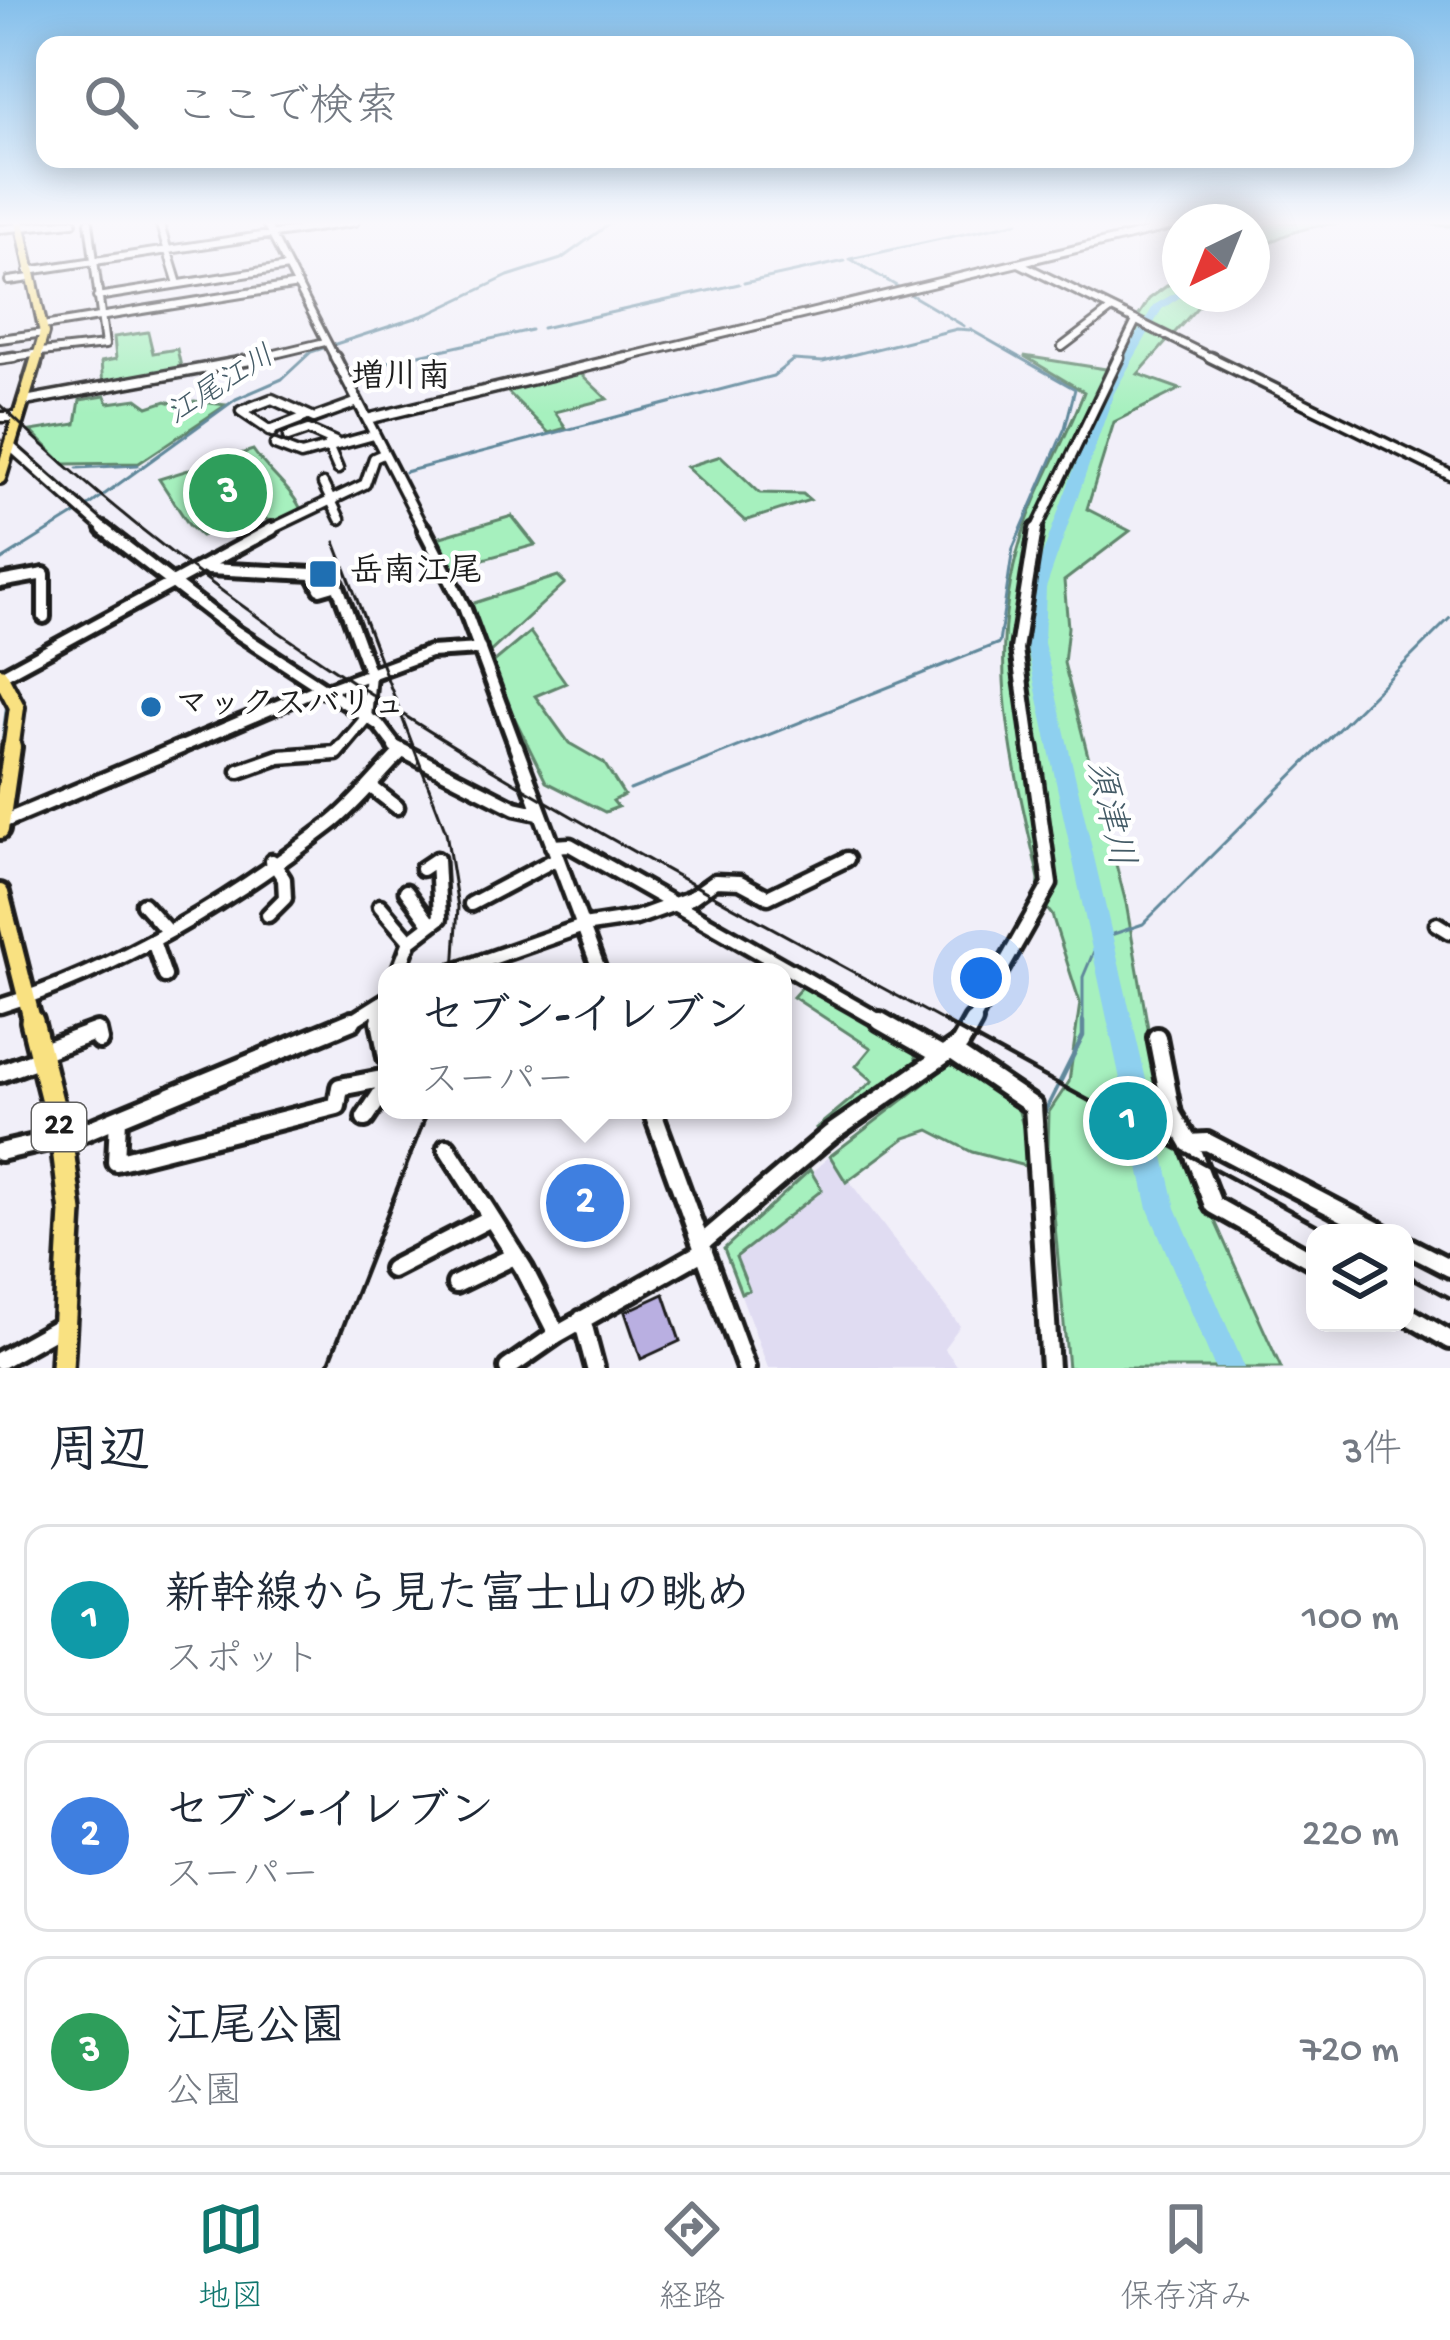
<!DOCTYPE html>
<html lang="ja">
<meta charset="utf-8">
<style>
body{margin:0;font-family:"Gochi Hand","Klee One",sans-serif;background:#f2f2f3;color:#1f2937}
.controls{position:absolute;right:36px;bottom:36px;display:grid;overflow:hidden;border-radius:24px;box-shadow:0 6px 30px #0003}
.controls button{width:108px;height:108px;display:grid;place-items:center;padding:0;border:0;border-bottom:3px solid #e0e1e3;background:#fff;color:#1f2937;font:60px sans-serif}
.compass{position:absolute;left:1162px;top:204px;width:108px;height:108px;border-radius:50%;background:#fff;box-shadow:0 6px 30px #0003;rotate:223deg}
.you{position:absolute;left:981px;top:978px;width:42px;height:42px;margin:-30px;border:9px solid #fff;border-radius:50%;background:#1a73e8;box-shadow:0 0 0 18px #1a73e833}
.badge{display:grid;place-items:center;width:78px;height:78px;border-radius:50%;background:#0f766e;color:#fff;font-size:39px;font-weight:700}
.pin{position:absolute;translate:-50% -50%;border:6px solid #fff;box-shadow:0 3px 12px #0006}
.popup{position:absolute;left:378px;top:963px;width:414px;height:156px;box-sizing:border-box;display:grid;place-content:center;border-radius:24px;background:#fff;filter:drop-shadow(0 3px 9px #0005);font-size:39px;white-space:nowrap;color:#747a83}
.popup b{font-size:45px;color:#1f2937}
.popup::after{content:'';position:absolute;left:50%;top:100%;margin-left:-24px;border:24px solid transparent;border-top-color:#fff}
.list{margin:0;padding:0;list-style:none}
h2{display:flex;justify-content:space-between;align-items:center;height:156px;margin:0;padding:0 48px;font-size:51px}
h2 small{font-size:39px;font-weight:400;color:#747a83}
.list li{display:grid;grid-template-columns:78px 1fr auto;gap:36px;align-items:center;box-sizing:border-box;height:192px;margin:0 24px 24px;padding:0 24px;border:3px solid #e0e1e3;border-radius:24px}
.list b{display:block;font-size:45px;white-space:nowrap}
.list p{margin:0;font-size:39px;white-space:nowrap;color:#747a83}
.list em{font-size:39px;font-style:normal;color:#747a83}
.icon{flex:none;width:66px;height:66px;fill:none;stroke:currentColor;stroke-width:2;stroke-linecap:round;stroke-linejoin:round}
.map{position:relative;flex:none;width:1450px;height:1368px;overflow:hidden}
.search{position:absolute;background:#fff;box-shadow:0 6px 30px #0003;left:36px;right:36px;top:36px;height:132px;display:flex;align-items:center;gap:30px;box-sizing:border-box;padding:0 42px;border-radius:24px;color:#747a83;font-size:45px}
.sheet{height:804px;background:#fff}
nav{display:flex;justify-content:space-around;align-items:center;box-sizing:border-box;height:168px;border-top:3px solid #e0e1e3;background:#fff;font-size:33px;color:#747a83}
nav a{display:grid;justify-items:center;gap:6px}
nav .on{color:#0f766e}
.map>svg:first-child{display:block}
</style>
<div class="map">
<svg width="1450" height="1368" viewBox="0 0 1450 1368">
<rect width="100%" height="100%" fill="#f1eff9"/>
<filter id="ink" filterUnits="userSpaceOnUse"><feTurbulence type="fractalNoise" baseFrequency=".00833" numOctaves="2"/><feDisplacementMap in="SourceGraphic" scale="24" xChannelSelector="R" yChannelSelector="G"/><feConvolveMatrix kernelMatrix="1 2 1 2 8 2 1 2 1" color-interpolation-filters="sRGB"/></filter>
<g filter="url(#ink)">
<path fill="#e0dcf2" d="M830,1156L960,1326L944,1348L959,1368H768L724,1249Z"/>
<path fill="#a6f0be" stroke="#61866d" stroke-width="3" d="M1260,222H1450V226C1388,221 1302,212 1252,255V224Z
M1180,276V294H1209L1138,374L1180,389L1114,422L1087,509L1130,531L1064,581L1068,627L1064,663L1126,903L1164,1119L1197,1181L1281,1368H1068L1048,1149L1049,1112L1069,1082L1080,1003L1052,915L1038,897L1039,879C1012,758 984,659 1022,536C1037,487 1066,440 1084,392L1024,356L1106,369L1149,299Z
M148,332L153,353L177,349L182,371L103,385L101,362L116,359L114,337Z
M578,371L607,399L555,412L566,428L549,433L504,388Z
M105,396L108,403L137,399L148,407L166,401L182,406L194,401L226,405L139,463L64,464L31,431L76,424L80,400Z
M253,450C266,470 295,492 302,512L273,525L258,512L201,536L189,525L159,479Z
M721,456L760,493L803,494L810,500L745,521L686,467Z
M512,516L535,545L451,568L434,539Z
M558,576L565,583L489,653L468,605Z
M530,632L566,683L535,696L569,743L604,763L624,795L613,801L618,807L605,812L546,782L489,666Z
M802,987L912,1048L918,1063L820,1134L816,1128L873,1081L856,1066L871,1048L793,997Z
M951,1063L1016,1101L1027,1141L1025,1166L972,1152L929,1130L905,1138L846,1182L830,1156Z
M810,1170L822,1190L736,1257L749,1290L741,1293L724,1249Z"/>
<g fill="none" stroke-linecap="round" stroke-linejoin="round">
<path stroke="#60889b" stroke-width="3" d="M850,259L1018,222
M852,260L900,288
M744,283L845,261
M908,293L964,326
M542,328L739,284
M352,370L531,330
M77,468L138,465
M405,472L773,376L793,360L823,362L957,329L971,330L1075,389L1065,428L1013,548L999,643L630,790
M0,561L87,507L236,399L282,379L311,352L431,313L508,276L561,259L612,222
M0,760L7,703
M1083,1024V977L1099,939L1143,924L1450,618"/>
<path stroke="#60889b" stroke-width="4.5" d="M1045,1170L1043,1116L1083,1036V1021
M1051,1258L1059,1368"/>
<path fill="#8ed0ef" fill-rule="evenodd" d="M1180,290V294H1185L1162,309L1114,393L1046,588L1044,643L1176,1208L1245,1368H1215L1148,1209L1026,643L1030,588L1102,393L1154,305Z"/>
</g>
<path fill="#b9afe1" stroke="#1c1c1c" stroke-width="3" d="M600,1178L613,1205L570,1228L568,1222L554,1230L548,1214L561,1207L558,1201Z
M664,1294L680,1341L641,1359L625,1312Z"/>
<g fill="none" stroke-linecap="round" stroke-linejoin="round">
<g stroke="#1c1c1c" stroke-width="12">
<path id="minor-far4" d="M159,222L178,284
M265,222L336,360
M0,229L73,222
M1019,263L1216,360
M28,271L355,222
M9,281L30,278
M97,297L288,267
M43,326L298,285
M0,339L44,333
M1062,347L1112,309
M41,352L105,345L89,222
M0,359L40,353
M250,360L325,342
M614,360L1180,224
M1117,360L1136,321"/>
</g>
<g stroke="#1c1c1c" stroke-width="15">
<path id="minor-far3" d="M335,357L425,532
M1210,357L1450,475
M0,359L14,357
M25,401L267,357
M0,417H19
M367,419L626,357
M269,431L305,417
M272,432L241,411L272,399L314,418L358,402
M288,437L308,430L335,442
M275,445L301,455L374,435
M10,446L107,532
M328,446L338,469
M323,484L340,519
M265,532L365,484L374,458L383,454
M1035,532L1119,357"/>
</g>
<g stroke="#1c1c1c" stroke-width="20">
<path id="minor-far2" d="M103,529L235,631L379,725L398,750
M424,529L464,607L517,750
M208,569L313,574L320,589L337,584L370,674L366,718L339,750
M0,582L44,574V617
M1,676L272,529
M324,691L430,652L480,649
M174,750L320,688
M1031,750L1017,649L1036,529"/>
</g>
<g stroke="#1c1c1c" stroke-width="21">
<path id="minor-far1" d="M395,747L515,808L538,813
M516,747L600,972
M239,771L279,757L336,753L341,747
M370,786L397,807
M0,823L181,747
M552,846L570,845L885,1024
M406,891L431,925
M143,904L168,932
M471,904L556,859
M380,906L410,941
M268,915L285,898L284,879L272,861
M1437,924L1450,932
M153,941L165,976
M398,972L410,941L440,918L437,859L422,869
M452,972L583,926L636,918L691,898L715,881L740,882L768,897L847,859
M0,1006C117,970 232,900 329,825C355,805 377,776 400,753
M377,1006L380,1024
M347,1024L387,999
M971,1024L1050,884L1031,747"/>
</g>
<g stroke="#1c1c1c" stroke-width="26">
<path id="minor" d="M380,1021L387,1057
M880,1021L940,1055
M1157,1037L1172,1114L1189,1143L1207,1142L1382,1233
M952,1051L1033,1106L1050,1368
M40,1052L97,1031L99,1040
M0,1073L41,1058
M652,1110L746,1368
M118,1118L116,1162L337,1106L340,1087L387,1078
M365,1118L387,1085
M62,1141L352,1021
M1189,1143L1213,1205L1315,1262
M447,1148L524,1269L557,1334
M0,1152L61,1138
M702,1243L830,1134L960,1044L973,1021
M1405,1245L1450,1268
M392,1269L489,1219
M456,1284L514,1256
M1405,1314L1450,1340
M582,1319L595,1368
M0,1360L63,1325
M508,1368L557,1334L704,1251"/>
</g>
<g stroke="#1c1c1c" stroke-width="14">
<path id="major-far4" d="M20,222L44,333L36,360"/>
</g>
<g stroke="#1c1c1c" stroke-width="18">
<path id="major-far3" d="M0,478L37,357"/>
</g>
<g stroke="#1c1c1c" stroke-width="22">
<path id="major-far2" d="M0,675L17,707L11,750"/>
</g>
<g stroke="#1c1c1c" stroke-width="26">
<path id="major-far1" d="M0,830L12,747
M0,893L33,1024"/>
</g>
<g stroke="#1c1c1c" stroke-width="30">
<path id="major" d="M32,1021L62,1141L71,1212L62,1368"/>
</g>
<use href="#minor-far4" stroke="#fff" stroke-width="6"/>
<use href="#minor-far3" stroke="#fff" stroke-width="8"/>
<use href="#minor-far2" stroke="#fff" stroke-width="10"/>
<use href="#minor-far1" stroke="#fff" stroke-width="12"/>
<use href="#minor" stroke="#fff" stroke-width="16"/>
<use href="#major-far4" stroke="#f9e181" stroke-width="8"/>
<use href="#major-far3" stroke="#f9e181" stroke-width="10"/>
<use href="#major-far2" stroke="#f9e181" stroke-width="14"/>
<use href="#major-far1" stroke="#f9e181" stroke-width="16"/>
<use href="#major" stroke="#f9e181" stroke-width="21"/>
<path stroke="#1c1c1c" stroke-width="3" d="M0,405C274,669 617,843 949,1024
M335,542L446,832L458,907L454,972"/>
<path stroke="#1c1c1c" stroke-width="4.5" d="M943,1021L1332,1233
M1405,1274L1450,1298
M327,1368L428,1110"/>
</g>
</g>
<linearGradient id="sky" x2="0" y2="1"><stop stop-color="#84bfeb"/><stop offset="0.54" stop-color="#f9f8fc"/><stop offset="1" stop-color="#f9f8fc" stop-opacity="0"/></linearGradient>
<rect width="1450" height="413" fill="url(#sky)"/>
<g fill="#1f6fb2" stroke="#fff" stroke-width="4.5">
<rect x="308" y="559" width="30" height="30" rx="6"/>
<circle cx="151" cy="707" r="12"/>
</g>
<g text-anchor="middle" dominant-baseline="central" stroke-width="9" stroke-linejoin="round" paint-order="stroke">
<g font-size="30" font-style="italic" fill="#445b66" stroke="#fff">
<text transform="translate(222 387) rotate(-32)">江尾江川</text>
</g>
<rect fill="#fff" stroke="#606060" stroke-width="3" x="32" y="1103" width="54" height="48" rx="9"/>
<g font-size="30" font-weight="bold" fill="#1c1c1c">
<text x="59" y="1127">22</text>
</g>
<g font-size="33" font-weight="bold" fill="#1c1c1c" stroke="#fff">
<text x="401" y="380">増川南</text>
</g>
<g font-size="33" font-weight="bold" fill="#1c1c1c" stroke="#fff" text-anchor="start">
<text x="350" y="574">岳南江尾</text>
<text x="175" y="707">マックスバリュ</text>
</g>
<g font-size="36" font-style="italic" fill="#445b66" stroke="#fff">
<text transform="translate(1107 814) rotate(77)">須津川</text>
</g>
</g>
</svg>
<div class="controls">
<button><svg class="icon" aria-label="layers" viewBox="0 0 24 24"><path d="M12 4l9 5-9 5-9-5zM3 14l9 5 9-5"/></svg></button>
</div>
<svg class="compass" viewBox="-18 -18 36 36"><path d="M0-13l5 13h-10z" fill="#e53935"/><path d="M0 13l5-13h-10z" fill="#747a83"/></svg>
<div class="you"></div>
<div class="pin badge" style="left:1128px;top:1121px;background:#0f9aa8">1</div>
<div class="pin badge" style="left:585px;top:1203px;background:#3f7fe0">2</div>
<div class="popup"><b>セブン-イレブン</b>スーパー</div>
<div class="pin badge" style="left:228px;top:493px;background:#2e9e5b">3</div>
<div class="search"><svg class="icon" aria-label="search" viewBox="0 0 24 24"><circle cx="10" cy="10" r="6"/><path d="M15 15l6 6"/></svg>ここで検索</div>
</div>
<section class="sheet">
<h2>周辺<small>3件</small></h2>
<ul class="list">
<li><span class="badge" style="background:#0f9aa8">1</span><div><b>新幹線から見た富士山の眺め</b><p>スポット</p></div><em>100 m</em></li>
<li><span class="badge" style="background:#3f7fe0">2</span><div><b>セブン-イレブン</b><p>スーパー</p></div><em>220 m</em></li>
<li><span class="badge" style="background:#2e9e5b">3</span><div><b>江尾公園</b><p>公園</p></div><em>720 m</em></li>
</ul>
</section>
<nav>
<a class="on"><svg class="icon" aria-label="map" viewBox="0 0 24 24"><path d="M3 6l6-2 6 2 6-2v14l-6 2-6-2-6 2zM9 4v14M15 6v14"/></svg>地図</a>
<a><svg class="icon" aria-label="directions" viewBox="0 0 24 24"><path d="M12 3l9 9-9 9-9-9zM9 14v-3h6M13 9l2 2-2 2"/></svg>経路</a>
<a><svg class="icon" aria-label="saved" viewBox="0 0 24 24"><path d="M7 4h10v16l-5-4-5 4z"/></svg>保存済み</a>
</nav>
